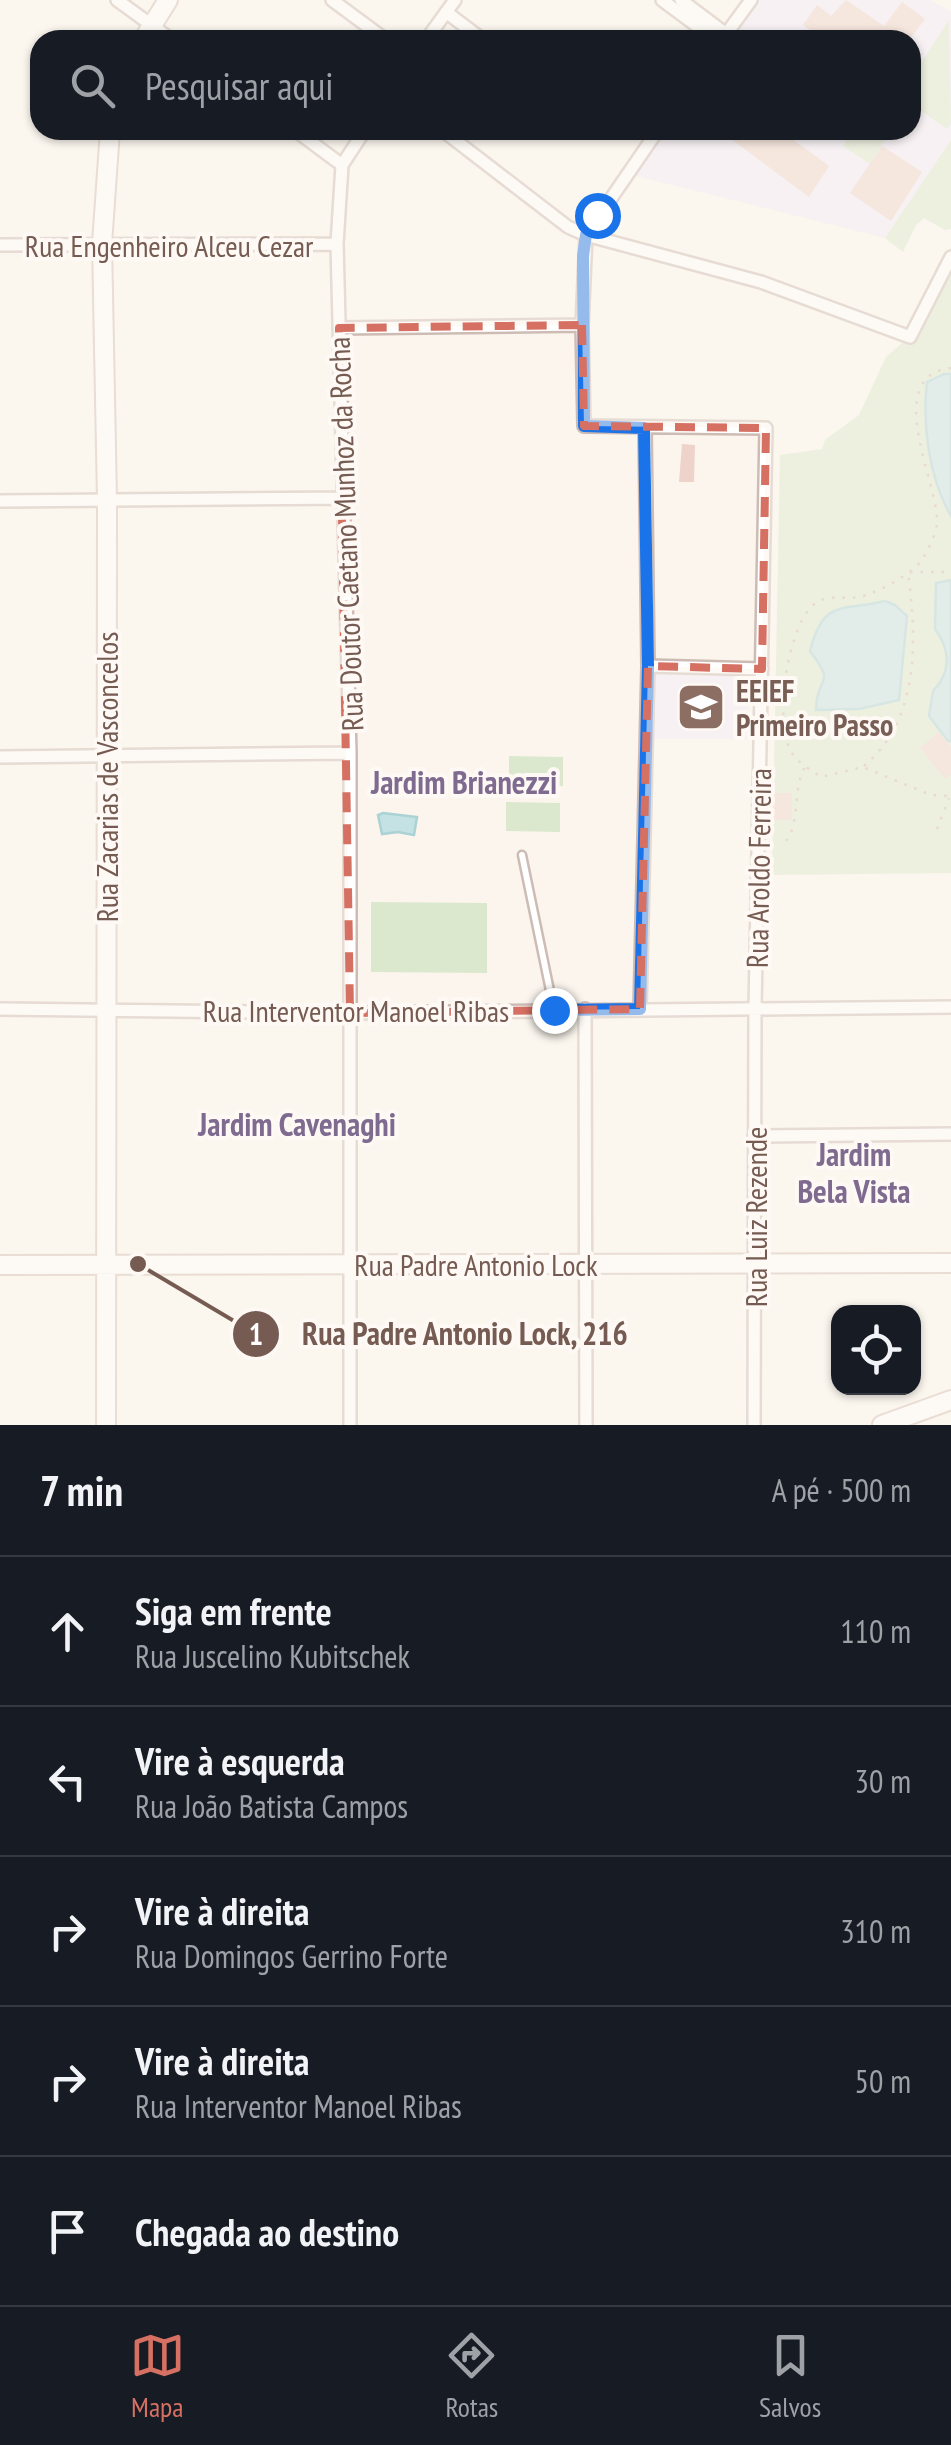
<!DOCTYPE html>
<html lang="pt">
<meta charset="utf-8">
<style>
body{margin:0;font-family:"PT Sans Narrow",sans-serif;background:#242831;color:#f1f3f6}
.controls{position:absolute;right:30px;bottom:30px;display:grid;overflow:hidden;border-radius:20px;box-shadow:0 2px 8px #0004}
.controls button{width:90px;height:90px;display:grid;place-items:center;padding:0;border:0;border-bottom:2px solid #363941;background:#171b24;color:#f1f3f6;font:50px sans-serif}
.stop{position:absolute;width:30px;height:30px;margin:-22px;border:8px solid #1a73e8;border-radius:50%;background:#fff}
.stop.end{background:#1a73e8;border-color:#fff;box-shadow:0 2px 10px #0008}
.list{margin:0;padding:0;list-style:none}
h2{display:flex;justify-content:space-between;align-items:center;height:130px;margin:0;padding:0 40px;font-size:42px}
h2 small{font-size:32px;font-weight:400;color:#9ea1a6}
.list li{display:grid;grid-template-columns:65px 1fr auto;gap:30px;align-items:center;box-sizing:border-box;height:150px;padding:0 40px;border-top:2px solid #363941}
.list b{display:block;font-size:38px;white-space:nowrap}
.list p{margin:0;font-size:32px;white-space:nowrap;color:#9ea1a6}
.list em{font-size:32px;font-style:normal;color:#9ea1a6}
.icon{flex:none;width:55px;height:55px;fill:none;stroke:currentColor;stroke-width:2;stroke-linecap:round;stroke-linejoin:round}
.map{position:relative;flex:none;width:951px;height:1425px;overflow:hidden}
.search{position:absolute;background:#171b24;box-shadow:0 2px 8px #0004;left:30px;right:30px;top:30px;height:110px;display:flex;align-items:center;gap:25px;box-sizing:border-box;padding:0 35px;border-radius:30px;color:#9ea1a6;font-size:38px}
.sheet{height:880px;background:#171b24}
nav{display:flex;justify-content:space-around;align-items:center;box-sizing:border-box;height:140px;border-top:2px solid #363941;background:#171b24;font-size:28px;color:#9ea1a6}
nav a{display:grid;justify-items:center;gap:5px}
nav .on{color:#d57062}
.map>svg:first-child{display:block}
</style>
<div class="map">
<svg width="951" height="1425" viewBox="0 0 951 1425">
<rect width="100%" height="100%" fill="#fbf5ee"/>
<path fill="#f1eaf8" d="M753,0H930L951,12V140L885,238L628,174L659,130H911V40H723Z
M652,673L749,674L748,739H653Z"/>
<path fill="#dbe8cd" d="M949,20L951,123L947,129L911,104V78Z
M853,130H891L870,164L843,146Z
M951,140V229L945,230L924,218L916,225L903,252L885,238Z
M951,268V873L772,875L780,455L822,449L825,440L859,415L886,357L923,325Z
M509,756L563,757V786L509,785Z
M506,802L560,803V832L506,831Z
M371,902L487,903V973L371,972Z"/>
<path fill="#c4e2e3" stroke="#abd2d4" stroke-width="2.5" d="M944,374H951V516C929,478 922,425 927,382Z
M951,580V741H948L929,716L933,691C951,673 951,650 935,629L936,583Z
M885,601L895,605L907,616L899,700L859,709L816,710C816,674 838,688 810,651C824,597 843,612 885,601Z
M383,813L417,817L414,835L398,832L382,834L378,815Z"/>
<path fill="#edd3c9" d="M846,0L884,26L902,2L925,19L909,40H838L824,30L820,37L803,25L817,5L831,16Z
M737,130H780L829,166L809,197L731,139Z
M882,146L922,172L891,221L850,193Z
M682,444L695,445L694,482H679Z
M939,732L951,747V775L945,779L920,748Z
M772,793H792V820H773Z"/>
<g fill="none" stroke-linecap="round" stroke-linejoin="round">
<g stroke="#cdbcb4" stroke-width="11">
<path id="lane" d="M522,855L554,1010"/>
</g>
<g stroke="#cdbcb4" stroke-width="16">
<path id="street" d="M117,0L172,40
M332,0L386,40
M662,0L716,40
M681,0L726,34
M446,12L483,40
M724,37L751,0
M426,40L455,0
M295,130L342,165
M442,130L568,227L586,235L761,282L910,337L951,257
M658,130L586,235L582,325L584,426L766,428L755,1009L754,1425
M0,245L337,244
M339,328L582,325
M0,501L344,498
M648,666L762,669
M0,757L350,753
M0,1009L350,1013L951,1007
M585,1009L586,1425
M640,1009L648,666L645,428
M754,1136L951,1134
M350,1425V753L337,244L342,165L365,130"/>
</g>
<g stroke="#d2beb4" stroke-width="22">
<path id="secondary" d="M143,40L168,0
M0,1265L951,1263
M106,1425L107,500L102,244L110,130
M882,1425L951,1400"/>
</g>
<path stroke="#d3b6ab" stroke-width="2.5" stroke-dasharray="2.5 8" stroke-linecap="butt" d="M951,368C880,376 940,486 937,524C936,534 927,552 922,560C911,574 881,591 863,596C847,601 826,592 812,606C787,631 773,723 792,753C798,763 811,770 821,777L863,767L931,795L951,796
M864,766C920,719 917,640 908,572H951
M937,829L949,798
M786,841C801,821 792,790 805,767"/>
<use href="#lane" stroke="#fff" stroke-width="6"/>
<use href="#street" stroke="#fff" stroke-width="11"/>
<use href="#secondary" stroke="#fff" stroke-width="18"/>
</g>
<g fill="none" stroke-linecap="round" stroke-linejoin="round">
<path stroke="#1a73e8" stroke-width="12" d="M554,1010L640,1009L648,666L644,428L584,426L583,256L586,235L597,215"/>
</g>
<path d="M0 0H951V1425H0ZM582,325L584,426L766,428L762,669L648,666L640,1009L350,1013L339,328Z" fill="#fbf5ee" fill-opacity=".55" fill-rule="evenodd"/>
<path fill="none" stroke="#d57062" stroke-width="8" stroke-dasharray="20 12" stroke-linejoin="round" d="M582,325L584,426L766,428L762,669L648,666L640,1009L350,1013L339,328Z"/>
<defs>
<g id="school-square" transform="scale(2.5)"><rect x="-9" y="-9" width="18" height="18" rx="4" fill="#8d6e63" stroke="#fef9f4"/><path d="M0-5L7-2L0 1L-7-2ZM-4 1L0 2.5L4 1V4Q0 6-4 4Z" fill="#fff"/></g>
</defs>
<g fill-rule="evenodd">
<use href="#school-square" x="701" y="707"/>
</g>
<g text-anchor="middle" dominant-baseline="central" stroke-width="8" stroke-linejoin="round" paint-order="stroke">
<g font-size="30" fill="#755b52" stroke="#fef9f4">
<text x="169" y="245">Rua Engenheiro Alceu Cezar</text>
<text transform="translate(345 534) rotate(-92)">Rua Doutor Caetano Munhoz da Rocha</text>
<text transform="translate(106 777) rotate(-90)">Rua Zacarias de Vasconcelos</text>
<text transform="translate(758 868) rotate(-89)">Rua Aroldo Ferreira</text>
<text x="356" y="1010">Rua Interventor Manoel Ribas</text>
<text transform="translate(755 1217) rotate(-90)">Rua Luiz Rezende</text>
<text x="476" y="1264">Rua Padre Antonio Lock</text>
</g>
<g font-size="30" font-weight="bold" fill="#785e54" stroke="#fef9f4" text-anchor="start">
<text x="736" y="690">EEIEF<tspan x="736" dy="34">Primeiro Passo</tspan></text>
</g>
<g font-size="32" font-weight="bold" fill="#7f6b8f" stroke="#fef9f4">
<text x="464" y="782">Jardim Brianezzi</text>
<text x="297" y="1124">Jardim Cavenaghi</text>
<text x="854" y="1154">Jardim<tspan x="854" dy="37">Bela Vista</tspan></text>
</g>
</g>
<path fill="none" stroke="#755b52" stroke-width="4" d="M138 1264L256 1334"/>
<g fill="#755b52" stroke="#fef9f4" stroke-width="4">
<circle cx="138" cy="1264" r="10"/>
<circle cx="256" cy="1334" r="25"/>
</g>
<g font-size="30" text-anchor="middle" font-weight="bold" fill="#fff">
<text x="256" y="1345">1</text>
</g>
<g font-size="32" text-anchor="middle" font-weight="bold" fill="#755b52" stroke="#fef9f4" stroke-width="8" stroke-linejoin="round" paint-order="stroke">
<text x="465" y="1345">Rua Padre Antonio Lock, 216</text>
</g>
</svg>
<div class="controls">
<button><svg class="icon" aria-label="locate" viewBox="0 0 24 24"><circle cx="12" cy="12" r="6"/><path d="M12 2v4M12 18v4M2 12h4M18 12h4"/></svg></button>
</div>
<div class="stop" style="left:597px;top:215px"></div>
<div class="stop end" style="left:554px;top:1010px"></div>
<div class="search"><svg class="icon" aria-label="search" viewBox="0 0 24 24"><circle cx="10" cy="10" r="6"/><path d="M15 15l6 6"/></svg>Pesquisar aqui</div>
</div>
<section class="sheet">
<h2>7 min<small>A pé · 500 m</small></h2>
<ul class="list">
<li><svg class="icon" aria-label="ahead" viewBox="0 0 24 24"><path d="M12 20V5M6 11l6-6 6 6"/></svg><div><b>Siga em frente</b><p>Rua Juscelino Kubitschek</p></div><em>110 m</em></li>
<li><svg class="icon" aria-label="left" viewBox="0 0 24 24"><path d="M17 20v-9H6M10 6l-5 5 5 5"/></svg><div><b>Vire à esquerda</b><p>Rua João Batista Campos</p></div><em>30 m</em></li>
<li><svg class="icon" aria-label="right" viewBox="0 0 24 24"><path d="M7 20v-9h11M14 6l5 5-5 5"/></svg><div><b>Vire à direita</b><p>Rua Domingos Gerrino Forte</p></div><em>310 m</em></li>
<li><svg class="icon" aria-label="right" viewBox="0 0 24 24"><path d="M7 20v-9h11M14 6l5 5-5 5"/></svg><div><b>Vire à direita</b><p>Rua Interventor Manoel Ribas</p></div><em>50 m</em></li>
<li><svg class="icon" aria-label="arrive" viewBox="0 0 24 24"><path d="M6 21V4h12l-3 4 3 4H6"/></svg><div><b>Chegada ao destino</b></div></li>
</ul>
</section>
<nav>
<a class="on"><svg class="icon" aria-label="map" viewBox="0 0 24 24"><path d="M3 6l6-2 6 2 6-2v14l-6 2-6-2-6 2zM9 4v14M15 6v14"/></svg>Mapa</a>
<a><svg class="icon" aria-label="directions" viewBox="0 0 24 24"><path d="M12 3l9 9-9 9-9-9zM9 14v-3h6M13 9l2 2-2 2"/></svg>Rotas</a>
<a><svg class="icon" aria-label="saved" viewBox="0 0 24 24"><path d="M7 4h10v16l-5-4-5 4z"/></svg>Salvos</a>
</nav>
